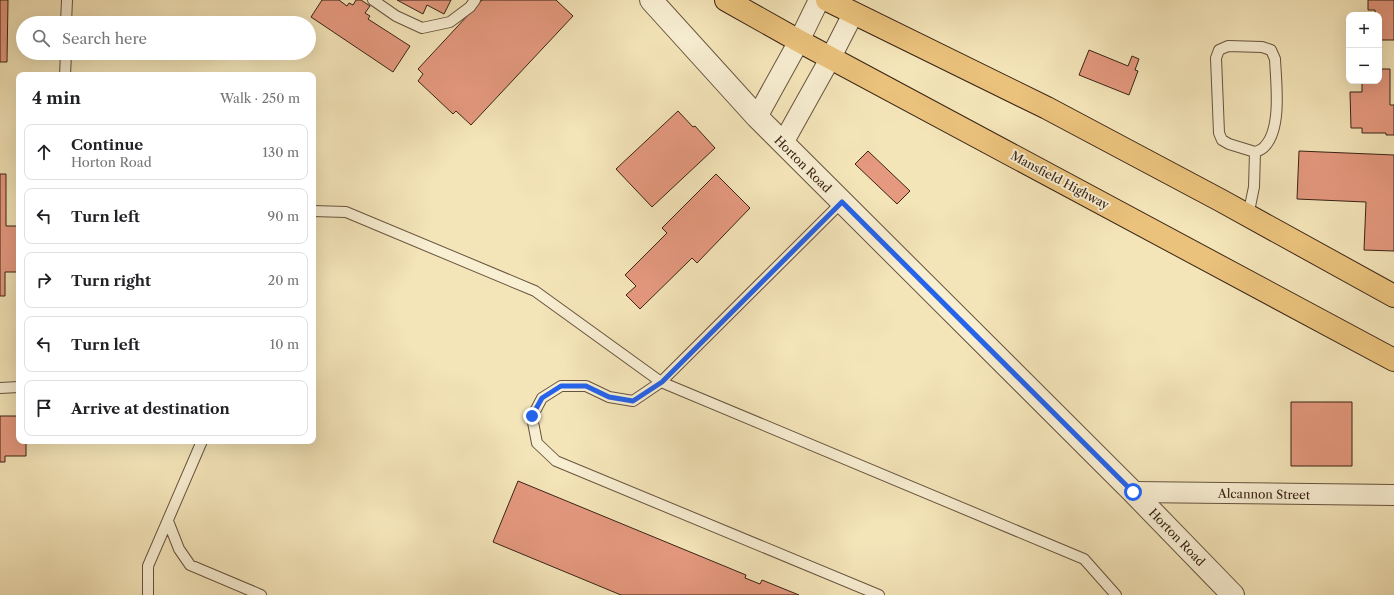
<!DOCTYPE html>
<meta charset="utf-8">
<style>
body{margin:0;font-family:"Libre Caslon Text",serif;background:#f2f2f2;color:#202124}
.controls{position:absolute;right:12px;top:12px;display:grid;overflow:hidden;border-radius:8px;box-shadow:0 4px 16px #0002}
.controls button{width:36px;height:36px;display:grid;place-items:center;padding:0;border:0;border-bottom:1px solid #e0e0e0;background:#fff;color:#202124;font:20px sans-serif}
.stop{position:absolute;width:12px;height:12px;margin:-9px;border:3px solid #2563eb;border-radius:50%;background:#fff}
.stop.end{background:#2563eb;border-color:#fff;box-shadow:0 1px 4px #0008}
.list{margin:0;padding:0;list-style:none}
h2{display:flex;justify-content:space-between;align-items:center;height:52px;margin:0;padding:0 16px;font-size:17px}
h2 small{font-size:13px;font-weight:400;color:#757577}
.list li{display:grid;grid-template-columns:26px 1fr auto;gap:12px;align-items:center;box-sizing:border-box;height:56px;margin:0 8px 8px;padding:0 8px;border:1px solid #e0e0e0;border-radius:8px}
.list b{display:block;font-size:15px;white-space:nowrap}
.list p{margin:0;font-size:13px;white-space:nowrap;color:#757577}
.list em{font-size:13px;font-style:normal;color:#757577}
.icon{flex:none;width:22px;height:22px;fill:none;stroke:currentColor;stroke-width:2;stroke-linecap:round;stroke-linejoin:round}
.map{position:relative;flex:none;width:1394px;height:595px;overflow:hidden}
.search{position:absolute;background:#fff;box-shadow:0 4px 16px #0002;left:16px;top:16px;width:300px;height:44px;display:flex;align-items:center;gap:10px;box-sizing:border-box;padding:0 14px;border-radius:22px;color:#757577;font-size:15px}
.panel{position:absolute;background:#fff;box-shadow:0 4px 16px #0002;left:16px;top:72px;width:300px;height:372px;border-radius:8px}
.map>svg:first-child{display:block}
</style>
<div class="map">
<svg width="1394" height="595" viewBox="0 0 1394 595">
<rect width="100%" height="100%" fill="#f4e5b9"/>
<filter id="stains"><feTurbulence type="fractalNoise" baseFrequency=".005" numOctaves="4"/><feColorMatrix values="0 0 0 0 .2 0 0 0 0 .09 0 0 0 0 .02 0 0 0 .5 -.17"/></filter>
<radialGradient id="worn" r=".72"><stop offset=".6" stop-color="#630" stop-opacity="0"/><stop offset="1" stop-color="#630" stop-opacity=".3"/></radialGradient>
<path fill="#e5997f" stroke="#382315" d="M0,0H8L7,62H0Z
M322,0H339L347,6L349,3L353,5L356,0H361L370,6L365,13L370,16L368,19L410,46L393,72L311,17Z
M397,0H451L444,14L427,5L423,14Z
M482,0H556L573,16L471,125L456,111L453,114L418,81L423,74L418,69Z
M1368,0H1394V40H1379V15H1375V10H1368Z
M1089,50L1128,66L1132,56L1139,59L1135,70L1138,71L1129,95L1079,75Z
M1379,69H1390V105H1394V135H1386V133H1362V128H1351L1350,92H1362V81H1379Z
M678,111L693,127L695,126L715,148L652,207L616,169Z
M868,151L910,191L897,204L855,164Z
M1299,151L1394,155V251L1364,250L1366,202L1297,199Z
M0,174H6V226H19V272H5V296H0Z
M716,174L750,208L697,263L692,258L640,309L626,295L636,286L625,275L667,233L662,228Z
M1291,402H1352V466H1291Z
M0,416H19V441H26V456H5V462H0Z
M518,481L746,575L745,578L760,584L762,580L799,595H621L493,542Z"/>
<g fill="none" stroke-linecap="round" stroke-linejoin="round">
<g stroke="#67543e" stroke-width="12">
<path id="service" d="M373,0L396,16L422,28L450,22L470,7L475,0
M66,23L67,0
M1228,46L1262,47L1271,50L1275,59C1276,82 1282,128 1265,146C1263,149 1258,151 1255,152L1229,144L1222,140L1219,133L1216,58L1219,50Z
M65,75L66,53
M842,202L661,382L1084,559L1116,595
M313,211L346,212L535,291L661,382L633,401L609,397L586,386H561L542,398L532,417L537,443L556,461L879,595
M1248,216L1254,187L1255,152
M0,388L19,387
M168,521L179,549L190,565L261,595
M148,595V566L202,441"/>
</g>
<g stroke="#67543e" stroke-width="22">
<path id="minor" d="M757,117L799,41L819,0
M783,143L831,57L853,14
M1133,492L1394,495"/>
</g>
<g stroke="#67543e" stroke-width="24">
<path id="tertiary" d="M651,0L757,117L1133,492L1233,595"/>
</g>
<g stroke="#382315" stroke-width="24">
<path id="primary" d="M726,0L799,41L1394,360
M827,0L1047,108L1220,200L1394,296"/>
</g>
<use href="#service" stroke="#f8eed2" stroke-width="10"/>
<use href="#minor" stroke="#f8eed2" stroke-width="20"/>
<use href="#tertiary" stroke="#f8eed2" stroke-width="22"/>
<use href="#primary" stroke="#eac27c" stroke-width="22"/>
</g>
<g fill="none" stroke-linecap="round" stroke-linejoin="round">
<path stroke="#2563eb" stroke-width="5" d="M532,416L542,398L561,386H586L609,397L633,401L662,382L842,202L1133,492"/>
</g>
<g text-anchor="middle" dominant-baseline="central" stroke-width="4" stroke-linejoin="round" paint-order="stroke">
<g font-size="12" fill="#382315" stroke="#f8eed2">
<text transform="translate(803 164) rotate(45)">Horton Road</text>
<text transform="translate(1060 180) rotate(28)">Mansfield Highway</text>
<text transform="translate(1264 494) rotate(1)">Alcannon Street</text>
<text transform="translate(1177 537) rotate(46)">Horton Road</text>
</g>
</g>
<rect width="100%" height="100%" filter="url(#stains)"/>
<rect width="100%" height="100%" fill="url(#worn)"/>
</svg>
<div class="controls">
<button>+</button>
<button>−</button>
</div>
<div class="stop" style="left:1133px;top:492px"></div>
<div class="stop end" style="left:532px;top:416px"></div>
<div class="search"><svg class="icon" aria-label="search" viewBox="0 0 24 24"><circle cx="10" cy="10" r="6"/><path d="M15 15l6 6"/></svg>Search here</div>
<section class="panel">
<h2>4 min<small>Walk · 250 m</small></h2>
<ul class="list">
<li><svg class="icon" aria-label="ahead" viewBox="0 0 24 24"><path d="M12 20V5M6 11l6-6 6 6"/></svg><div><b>Continue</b><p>Horton Road</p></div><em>130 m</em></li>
<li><svg class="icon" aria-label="left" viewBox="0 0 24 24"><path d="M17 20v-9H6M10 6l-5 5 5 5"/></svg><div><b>Turn left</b></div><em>90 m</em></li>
<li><svg class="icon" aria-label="right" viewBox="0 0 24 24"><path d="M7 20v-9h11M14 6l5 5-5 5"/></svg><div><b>Turn right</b></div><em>20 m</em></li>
<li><svg class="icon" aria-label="left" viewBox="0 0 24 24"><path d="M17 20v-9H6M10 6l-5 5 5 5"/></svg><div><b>Turn left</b></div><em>10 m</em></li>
<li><svg class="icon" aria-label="arrive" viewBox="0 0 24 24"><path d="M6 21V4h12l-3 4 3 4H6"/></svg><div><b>Arrive at destination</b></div></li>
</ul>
</section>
</div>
